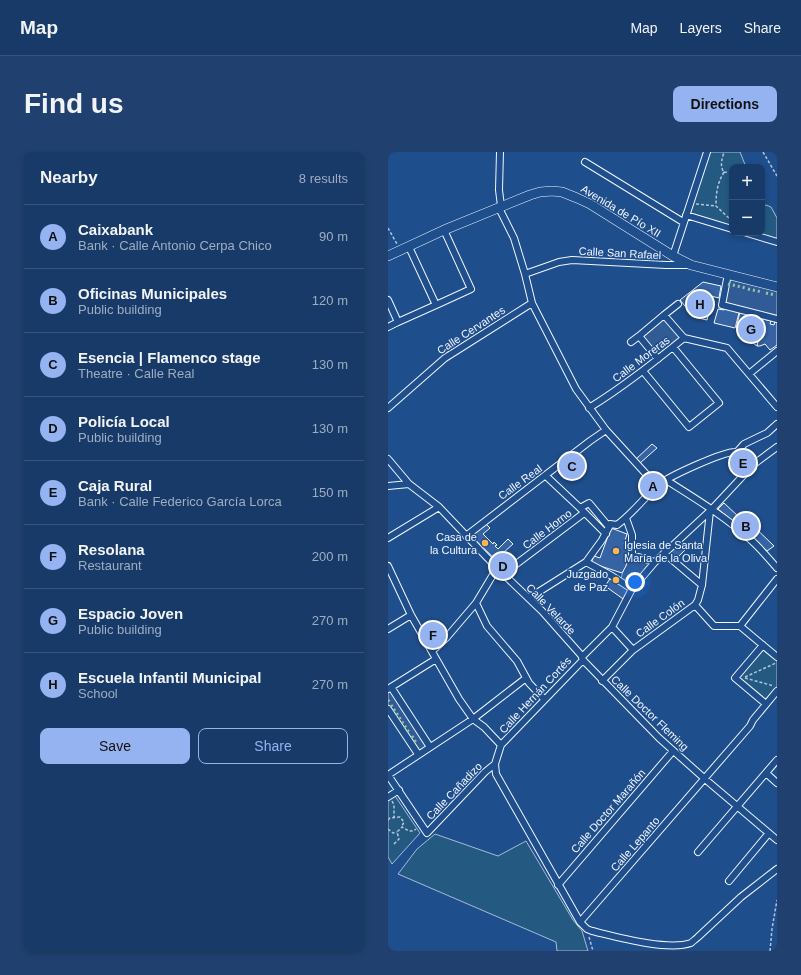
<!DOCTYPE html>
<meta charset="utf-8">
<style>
body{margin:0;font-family:Arial,sans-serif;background:#20416f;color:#f1f3f6}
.controls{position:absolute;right:12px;top:12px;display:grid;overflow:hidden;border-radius:8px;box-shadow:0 2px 6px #0003}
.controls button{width:36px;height:36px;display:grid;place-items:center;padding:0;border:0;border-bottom:1px solid #36547d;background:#173a69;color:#f1f3f6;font:20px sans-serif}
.you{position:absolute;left:247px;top:430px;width:14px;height:14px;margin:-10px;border:3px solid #fff;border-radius:50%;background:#1a73e8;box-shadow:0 0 0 6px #1a73e833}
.badge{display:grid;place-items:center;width:26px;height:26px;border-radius:50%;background:#95b2f1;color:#111;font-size:13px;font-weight:700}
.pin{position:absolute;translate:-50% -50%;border:2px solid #fff;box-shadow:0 1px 4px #0006}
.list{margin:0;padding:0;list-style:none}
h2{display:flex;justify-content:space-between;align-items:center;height:52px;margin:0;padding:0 16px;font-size:17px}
h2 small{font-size:13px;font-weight:400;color:#9eadc0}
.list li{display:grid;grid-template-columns:26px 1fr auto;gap:12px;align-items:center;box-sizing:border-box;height:64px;padding:0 16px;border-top:1px solid #36547d}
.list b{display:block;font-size:15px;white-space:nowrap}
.list p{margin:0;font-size:13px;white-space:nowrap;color:#9eadc0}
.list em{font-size:13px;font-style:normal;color:#9eadc0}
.actions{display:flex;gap:8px;padding:12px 16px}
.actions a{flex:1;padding:9px 0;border:1px solid #95b2f1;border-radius:8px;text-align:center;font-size:14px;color:#95b2f1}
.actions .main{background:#95b2f1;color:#111}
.map{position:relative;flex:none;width:389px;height:799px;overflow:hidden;border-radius:8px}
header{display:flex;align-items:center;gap:24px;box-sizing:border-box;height:56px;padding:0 20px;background:#173a69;border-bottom:1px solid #36547d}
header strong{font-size:19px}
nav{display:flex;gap:22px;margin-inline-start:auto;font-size:14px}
.intro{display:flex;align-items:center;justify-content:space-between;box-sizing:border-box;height:96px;padding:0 24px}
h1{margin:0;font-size:28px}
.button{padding:10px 18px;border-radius:8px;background:#95b2f1;color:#111;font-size:14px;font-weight:700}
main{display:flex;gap:24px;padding:0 24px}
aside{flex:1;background:#173a69;border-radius:8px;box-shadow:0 2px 6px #0003}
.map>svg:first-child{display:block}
</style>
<header>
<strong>Map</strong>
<nav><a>Map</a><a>Layers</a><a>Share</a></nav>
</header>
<div class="intro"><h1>Find us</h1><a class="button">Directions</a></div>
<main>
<aside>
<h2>Nearby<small>8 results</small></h2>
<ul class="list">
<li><span class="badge">A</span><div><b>Caixabank</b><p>Bank · Calle Antonio Cerpa Chico</p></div><em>90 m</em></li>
<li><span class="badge">B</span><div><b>Oficinas Municipales</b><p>Public building</p></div><em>120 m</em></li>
<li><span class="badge">C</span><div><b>Esencia | Flamenco stage</b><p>Theatre · Calle Real</p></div><em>130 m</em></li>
<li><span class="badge">D</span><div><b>Policía Local</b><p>Public building</p></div><em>130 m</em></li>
<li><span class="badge">E</span><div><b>Caja Rural</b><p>Bank · Calle Federico García Lorca</p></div><em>150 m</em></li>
<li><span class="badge">F</span><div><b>Resolana</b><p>Restaurant</p></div><em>200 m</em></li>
<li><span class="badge">G</span><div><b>Espacio Joven</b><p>Public building</p></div><em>270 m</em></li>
<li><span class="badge">H</span><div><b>Escuela Infantil Municipal</b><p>School</p></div><em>270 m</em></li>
</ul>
<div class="actions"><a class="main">Save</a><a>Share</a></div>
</aside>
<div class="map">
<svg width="389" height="799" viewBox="0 0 389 799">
<rect width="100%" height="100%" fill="#1f4e8c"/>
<path fill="#245a82" stroke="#a8bbd7" d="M319,0H352L358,15H344V77L298,63Z
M374,51L376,54L378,53L383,55L389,66V90L359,81H374Z
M375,493L389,505V539L378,552L347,526Z
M7,644L32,681L4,712L0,705V649Z
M47,682L110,704L138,689L185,768L194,779L200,799H169L168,790L10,722L29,697Z"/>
<path fill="#305b95" stroke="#a8bbd7" d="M339,127L389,139V167L334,153Z
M276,163L296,186L270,207L251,184Z
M241,402L267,410L244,437L232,429Z
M3,535L42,595L30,602L0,557V537Z"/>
<path fill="#3563a3" stroke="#f2f6ff" d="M315,130L333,134L331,146L315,142L305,151L311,158L321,160L319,168L306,165L292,148Z
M337,156L351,161L347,176L326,171L330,157L336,158Z
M352,160L365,163L364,167L366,168L367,165L375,167L369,194L361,188L364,178L348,176Z
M375,167L383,169L382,172L386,173L387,168L389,169V193L382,198L377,192L372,194H369Z
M264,292L269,296L251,312L247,308Z
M336,351L351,365L354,363L386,394L379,399L368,388L330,357Z
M98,372L102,376L95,382L105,392L106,390L109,393L107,394L110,397L120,387L125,392L115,401L118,404L111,411L83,384Z
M223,376L239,382L236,392L241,394L240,396L242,397L238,414L234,421L203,411L206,404L212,406Z
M291,390L298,397L288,407L281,399Z
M224,424L244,437L238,449L217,434Z"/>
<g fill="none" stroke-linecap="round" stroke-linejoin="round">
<g stroke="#f2f6ff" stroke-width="8">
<path id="street" d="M112,0L111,38L113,54
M197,10L295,70
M111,56L126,86L137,122L144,151L188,237L218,278L269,334
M298,63L344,77
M359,81L389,90
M21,95L48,153L83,137L56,78
M285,104L319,0
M137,122L171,110L184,108L278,113H301
M339,127L334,153L389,167
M0,148L10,170
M276,163L290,152
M0,175L10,170L48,153
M243,190L251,184
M270,207L251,184L276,163L296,186
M255,219L301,275L331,251L285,195
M361,222L389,199
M0,256L57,206L144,151
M201,256C235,235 265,211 296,186L339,196L389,255
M349,300L356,292L379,281L389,272
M0,307L21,332L51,355L109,416L154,459L193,503L195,508L271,586L317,627L389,688
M158,324L192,356
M278,328C308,347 338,365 364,389C373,397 381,407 389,416
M0,334L21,332
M238,366L244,383V403L267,410
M221,375L222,372L229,373C244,362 255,347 269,334C279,325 336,299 348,300C355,301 360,307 366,312
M218,382L192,356L201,351L221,375
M78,384L202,289L218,278
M0,386L51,355
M276,401L314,433
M198,410L224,424L244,437
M0,414L23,463L71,547L85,567L96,575L113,593
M115,422L196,361
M141,446L198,410L214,388L221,375
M88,451L99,474L129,509L141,531L156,547
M307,453L326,474H352L389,505
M352,474L389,427
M224,475L245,498
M0,477L23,463
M375,493L347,526L378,552
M44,499L59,485L88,451L109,416
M194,505L224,475L244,437L267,410L324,357L366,312L389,295
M195,508L113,593L107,612L108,622L192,770L199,777L204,779C229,785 279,799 303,791C305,789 308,787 310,785L353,745L389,717
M214,529L245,498L307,453L310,448L314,433L322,359
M3,535L42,595
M0,537L48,507
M0,557L30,602
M378,621L389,631
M0,623L85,567L138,526
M0,623L39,681L97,620L107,612
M0,645L11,638
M310,700L389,608
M341,729L381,681
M170,733L285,599
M192,770L362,574L365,568L389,539"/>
</g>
<g stroke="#f2f6ff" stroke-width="10">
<path id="secondary" d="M0,104L56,78L142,43L152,40L164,39L174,40L189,46L202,52L285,104L303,113L389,135"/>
</g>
<path stroke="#b3c4dc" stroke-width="1.5" stroke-dasharray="3 2" stroke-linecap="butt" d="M375,0L389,24
M335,19C332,12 334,7 336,0
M336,20C329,32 328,41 328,54L344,69
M336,20L344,21
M308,52L328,54
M0,76L9,92
M357,525L388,511
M357,526L386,534
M4,649L6,653V666
M0,668L2,666L12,665L16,670L14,674
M0,677L5,681L9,680
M6,692L11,687L9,680L14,675C19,678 23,681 28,677
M201,785L205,799
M382,799L384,777L389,748"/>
<use href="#street" stroke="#1f4e8c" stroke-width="6"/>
<use href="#secondary" stroke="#1f4e8c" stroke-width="9"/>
<path stroke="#97c8a6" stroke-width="3" stroke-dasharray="2 3" stroke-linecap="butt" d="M340,132L358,136
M360,137L374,140
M378,141L387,143
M0,548L2,551
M3,553L22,582
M24,584L28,591"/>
</g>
<g fill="#ffb74d" stroke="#1f4e8c" stroke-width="1.5">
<circle cx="97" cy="391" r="4"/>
<circle cx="228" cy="399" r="4"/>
<circle cx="228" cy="428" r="4"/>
</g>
<g text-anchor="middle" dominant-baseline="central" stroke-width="3" stroke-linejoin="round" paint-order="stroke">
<g font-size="11" fill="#f2f6ff" stroke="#1f4e8c">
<text transform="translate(233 59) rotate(31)">Avenida de Pío XII</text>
<text transform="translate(232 101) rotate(3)">Calle San Rafael</text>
<text transform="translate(83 178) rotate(-33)">Calle Cervantes</text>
<text transform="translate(253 207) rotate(-37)">Calle Moreras</text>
<text transform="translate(132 330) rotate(-36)">Calle Real</text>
<text transform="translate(159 377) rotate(-37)">Calle Horno</text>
<text transform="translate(163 457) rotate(46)">Calle Velarde</text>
<text transform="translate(272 466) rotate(-36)">Calle Colón</text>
<text transform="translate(147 543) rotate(-47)">Calle Hernán Cortés</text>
<text transform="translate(262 561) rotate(44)">Calle Doctor Fleming</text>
<text transform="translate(66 639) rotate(-46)">Calle Cañadizo</text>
<text transform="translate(220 659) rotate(-49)">Calle Doctor Marañón</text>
<text transform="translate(247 692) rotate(-49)">Calle Lepanto</text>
</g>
<g font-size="11" fill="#f2f6ff" stroke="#1f4e8c" text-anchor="end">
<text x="89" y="385">Casa de<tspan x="89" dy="13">la Cultura</tspan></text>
<text x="236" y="393" text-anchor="start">Iglesia de Santa<tspan x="236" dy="13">María de la Oliva</tspan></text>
<text x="220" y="422">Juzgado<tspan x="220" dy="13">de Paz</tspan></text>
</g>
</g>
</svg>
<div class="controls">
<button>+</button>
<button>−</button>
</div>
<div class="you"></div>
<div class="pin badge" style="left:265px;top:334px">A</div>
<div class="pin badge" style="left:358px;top:374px">B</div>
<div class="pin badge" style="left:184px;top:314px">C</div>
<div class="pin badge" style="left:115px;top:414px">D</div>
<div class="pin badge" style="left:355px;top:311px">E</div>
<div class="pin badge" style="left:45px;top:483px">F</div>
<div class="pin badge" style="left:363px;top:177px">G</div>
<div class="pin badge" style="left:312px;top:152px">H</div>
</div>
</main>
